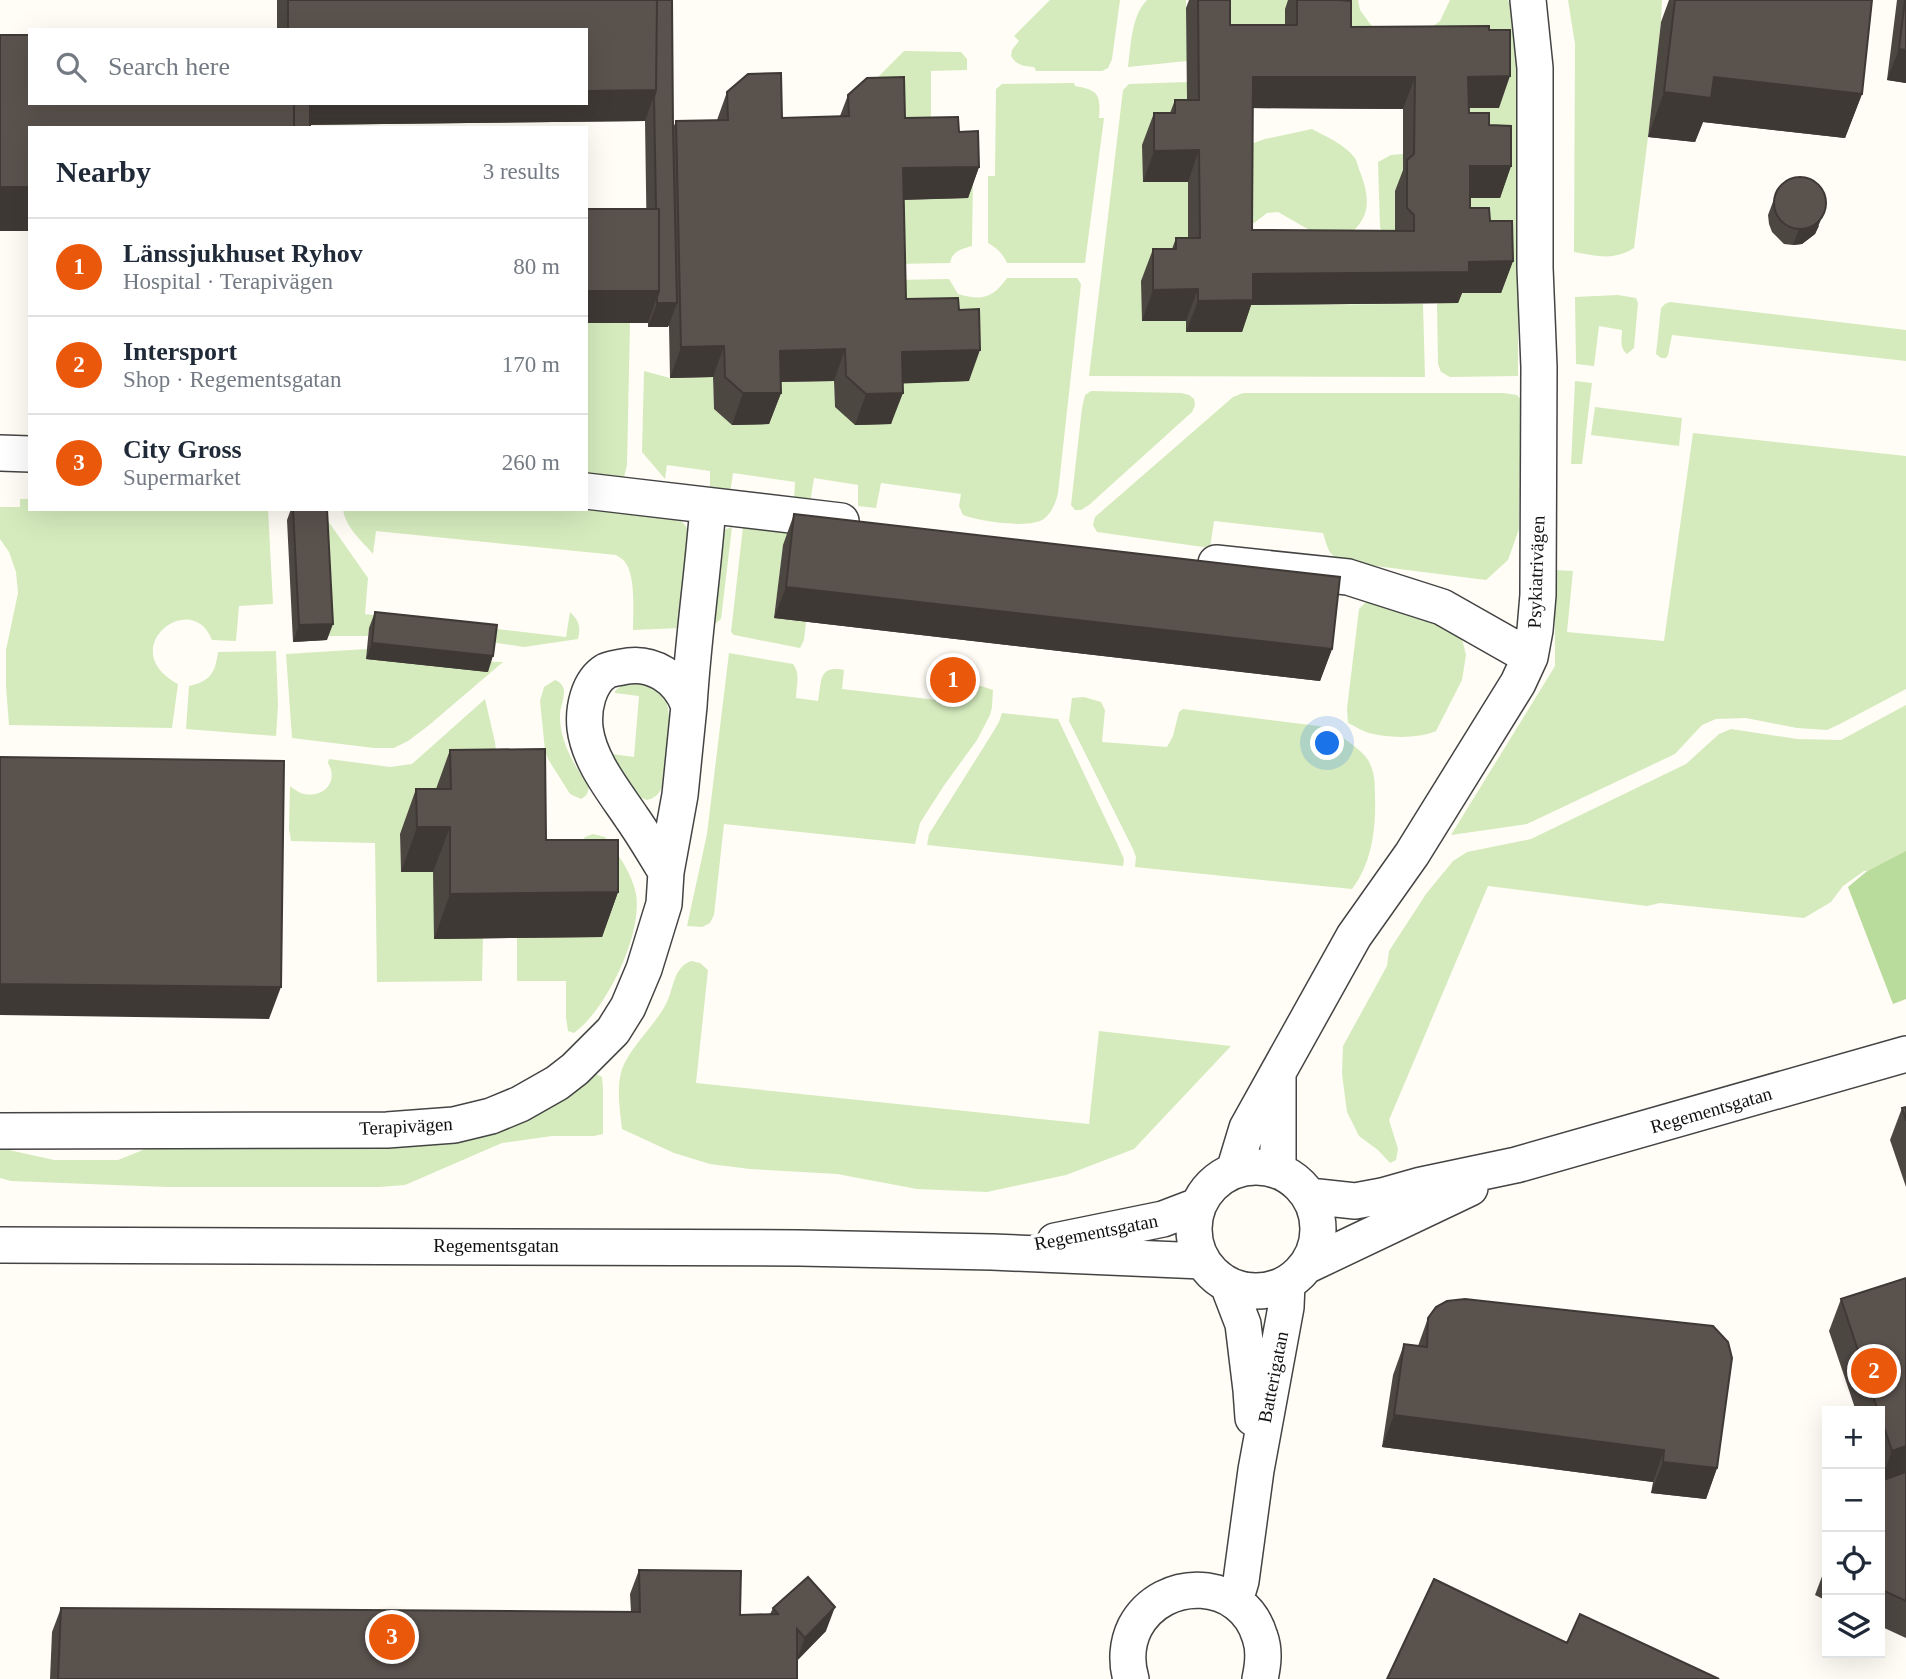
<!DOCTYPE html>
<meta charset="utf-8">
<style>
body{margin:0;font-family:"Times New Roman",serif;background:#f2f2f3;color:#1f2937}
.controls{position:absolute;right:21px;bottom:21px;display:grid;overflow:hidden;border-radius:0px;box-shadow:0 7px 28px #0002}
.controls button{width:63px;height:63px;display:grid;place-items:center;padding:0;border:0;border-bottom:2px solid #e0e1e3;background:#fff;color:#1f2937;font:35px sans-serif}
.you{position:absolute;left:1328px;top:744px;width:24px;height:24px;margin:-18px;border:5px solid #fff;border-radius:50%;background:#1a73e8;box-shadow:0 0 0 10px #1a73e833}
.badge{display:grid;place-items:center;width:46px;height:46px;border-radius:50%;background:#ea580c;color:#fff;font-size:23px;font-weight:700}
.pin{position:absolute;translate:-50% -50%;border:4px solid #fff;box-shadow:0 2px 7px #0006}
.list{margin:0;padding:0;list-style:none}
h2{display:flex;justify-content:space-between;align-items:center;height:91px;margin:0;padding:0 28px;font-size:30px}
h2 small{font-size:23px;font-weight:400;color:#747a83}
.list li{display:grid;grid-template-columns:46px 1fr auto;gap:21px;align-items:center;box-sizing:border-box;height:98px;padding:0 28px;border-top:2px solid #e0e1e3}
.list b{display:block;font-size:26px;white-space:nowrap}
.list p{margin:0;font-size:23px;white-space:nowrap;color:#747a83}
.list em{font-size:23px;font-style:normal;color:#747a83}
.icon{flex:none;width:38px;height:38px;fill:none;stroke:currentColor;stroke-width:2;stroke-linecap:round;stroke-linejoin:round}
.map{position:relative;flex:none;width:1906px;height:1679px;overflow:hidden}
.search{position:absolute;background:#fff;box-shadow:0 7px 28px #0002;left:28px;top:28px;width:560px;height:77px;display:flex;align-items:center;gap:18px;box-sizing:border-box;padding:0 24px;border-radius:0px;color:#747a83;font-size:26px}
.panel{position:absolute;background:#fff;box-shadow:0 7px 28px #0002;left:28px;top:126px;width:560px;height:385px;border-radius:0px}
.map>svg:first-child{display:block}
</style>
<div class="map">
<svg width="1906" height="1679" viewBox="0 0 1906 1679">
<rect width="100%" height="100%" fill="#fffdf5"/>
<path fill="#d5ebbd" d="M1050,0H1120L1112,59L1108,68L1102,71H1036L1034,67C1024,66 1017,66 1011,56L1012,50L1019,41L1014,36Z
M1147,0H1186L1187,61L1128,67C1131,46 1131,16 1147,0Z
M1218,0H1358L1360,10L1371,25L1384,33L1421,35L1440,21L1450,0H1508L1513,14L1518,41V376L1450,377L1441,372L1438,364L1437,304L1458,293L1501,292L1458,239L1457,108L1286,56L1219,57Z
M1568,0H1662L1661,22L1648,137L1634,248C1613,261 1598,256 1574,252L1575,44Z
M904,51L961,52L967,59V70L931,71V118H893L875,80Z
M1187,82L1189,269L1187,332H1241L1242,305L1423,304L1425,377L1089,376L1123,90L1129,84Z
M1074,83L1075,86C1098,90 1101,94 1099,118H1104L1085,263H1007C1003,254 997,248 988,243V176H995L996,89L1002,84Z
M1312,129C1325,136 1344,144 1354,157C1357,160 1358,167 1360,172C1369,195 1372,215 1351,233L1313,232L1278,212L1267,213L1241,233L1242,147L1265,139Z
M1403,154V186L1395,191V239L1386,242L1380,227L1378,162L1391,155Z
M973,178L972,246C962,249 952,251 950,263L893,264L891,200L967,198Z
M1007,278H1077L1081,284L1058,493C1056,502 1052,512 1045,518C1032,530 979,521 963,515L959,506L961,494L881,483L876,508L858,506V485L814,478L810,503L794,500L795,482L733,473L730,494L710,493V471L667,465L665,479L642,452L644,371L670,378L713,377L714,409L769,382L834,381L835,407L895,331L894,280L949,279L958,294C982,301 993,298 1007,278Z
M1618,295L1636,298L1638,303L1634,348L1627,354C1619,348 1622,339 1622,330L1599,326L1594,366L1576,364L1575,297Z
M1670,302L1906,330V361L1672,335L1668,355L1666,358H1661L1656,354L1661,308L1665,304Z
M586,322H630L627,465L624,477L619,484L586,481Z
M1575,381L1592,383L1582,464H1571Z
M1091,391L1181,393L1189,395L1194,399L1195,405L1192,412L1089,505L1081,510H1075L1071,505L1082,408L1085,395Z
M1243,393H1503L1517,395L1521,400L1519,529L1508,560L1486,580L1344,562C1328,555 1328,549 1323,533L1214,521L1210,548L1097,532L1093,525L1095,517L1233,397Z
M1595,407L1682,418L1679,446L1591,435Z
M1693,433L1906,456V689L1840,724L1827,730L1797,728L1746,718L1716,719L1702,725L1675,754L1527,824L1451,835L1555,666V570L1573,571L1567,632L1664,641Z
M20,499H30V509H268L273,604L239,606L236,641L212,640C192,587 113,649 178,684L172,728L9,725L6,686V650L18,593L16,572L9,552L0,539V507H20Z
M586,503L670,511L686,526L691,541L680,628L633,630C633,613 636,576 625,562C623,559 619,557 616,555L376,531L373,554C362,541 345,527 343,509H586Z
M328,521L368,578L365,614L566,637L570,612C579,621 581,626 578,639L524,647L491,642L369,629L368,636H327Z
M732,527L721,619L713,625L719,537L726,529Z
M743,527L791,532L783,546L774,618L806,622L804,640L800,648L734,635L731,632Z
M1367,601L1414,604L1461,635L1466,655L1462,680L1436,731C1418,739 1387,738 1369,733C1362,731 1355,726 1348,723L1347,709L1359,609Z
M367,649L366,659L503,662L428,726L408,741L394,748H374L292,738L286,654Z
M276,651L278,705L276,736L186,729L189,686C210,681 215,674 218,652Z
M729,653L793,664C801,674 796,686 796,698L818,701C822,681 818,665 844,670L842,689L937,700L939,683C957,682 976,683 993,690L992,707L990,715L977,740L943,787L920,823L915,844L724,824L714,915L710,923L702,927L687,926L707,834Z
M555,680C571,686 561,702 560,714C559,741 574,765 589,786C588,793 587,796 581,799L570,794L548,759L545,750L540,701L544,687Z
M633,682C677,683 670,722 667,753C666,766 667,780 660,791C657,796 652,799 647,800L639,797L612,762L610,757L612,754L634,757L639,696L615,693V691L622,685Z
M1084,697L1101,702L1105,710L1102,742L1167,747L1173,736L1179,712L1183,709L1326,727C1337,734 1362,749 1368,760C1375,771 1375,785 1375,797C1376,829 1372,863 1352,889L1135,867L1136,857L1133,849L1069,721L1072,698Z
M485,699L495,742L501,794L400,834L401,872H433L483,938L482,981L377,982L375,843L291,841L289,829L290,786C294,789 299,793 304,794C324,798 339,781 328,763L329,759L390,767L412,764Z
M1906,705V875L1882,871H1864L1843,886L1831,902L1804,918L1660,903L1647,906L1488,886L1389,1120L1398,1149L1396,1160L1390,1163L1378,1150L1359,1136L1347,1112L1342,1074L1343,1046L1387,966L1389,951L1426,894L1453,861L1467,852L1531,839L1686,764L1719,734L1731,729L1797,739L1841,740Z
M1002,713L1058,719L1116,841L1124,859L1123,866L927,845L929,834L990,737L999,722Z
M593,834L605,837C618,854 632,873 636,894C643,934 606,1010 574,1033L568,1031L566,1018V981H517V938L580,847L585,837Z
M691,961L700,963L708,970L696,1083L1089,1124L1099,1031L1231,1046L1134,1149L1066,1175L987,1192L917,1189L837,1174L750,1169L710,1164L674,1153L622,1129C620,1110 616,1088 622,1069C630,1048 653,1027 665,1006C674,991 672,968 691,961Z
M596,1074L602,1077L603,1088V1134L594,1136H552L502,1143L405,1185L379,1187H167L11,1181L0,1178V1148L54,1160H118L158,1144L501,1129L532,1118Z"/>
<path fill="#b9dc9c" d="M1906,851V999L1893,1004L1848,887L1866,872Z"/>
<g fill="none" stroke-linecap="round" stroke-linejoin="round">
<g stroke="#444" stroke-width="38">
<path id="minor" d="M0,453L30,454
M586,491L841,521
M1216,563L1348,577L1442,607L1530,657
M689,706C693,639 703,573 708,506
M1278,1076V1171
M0,1131L387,1130L454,1125L491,1116L520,1104L557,1083L575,1069L613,1031L628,1007L644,969L664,904L666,872L680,795L689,706C679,678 652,660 622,667C618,668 610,669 606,671C588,682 583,709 585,728C589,761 614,791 632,818C644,835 655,854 666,872
M1194 1229a62 62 0 1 1 124 0a62 62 0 1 1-124 0Z
M1234,1171L1247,1128L1354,936L1412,854L1518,683L1530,657L1535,630L1538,595L1539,367L1535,268V68L1528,0
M1309,1196L1355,1201L1382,1196L1421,1185L1516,1165L1906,1054
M1055,1241L1163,1219L1197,1206
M0,1245L799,1248L992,1252L1202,1261
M1306,1266L1470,1188
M1228,1285L1243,1324L1251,1390L1253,1418
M1235,1601L1241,1581L1256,1470L1286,1307L1287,1283
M1131,1679C1126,1662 1127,1643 1135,1627C1163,1575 1243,1578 1260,1637C1265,1651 1263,1665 1260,1679"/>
</g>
<use href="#minor" stroke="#fff" stroke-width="35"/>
</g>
<path fill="#4d4742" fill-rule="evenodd" d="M277,0H672L673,128L676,121L717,120L727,92L782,118L840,116L848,95L905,118L959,132L979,167L968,198L904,200L906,299L959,310L969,381L902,383L891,424L855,425L835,407L834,381L781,382V393L769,424L732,425L714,409L713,377L670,378L669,326L648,327V322V323L645,121L30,128V231H0V35L30,103H586V30H277Z
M1189,0H1230V25H1285V9L1288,0H1338L1351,27L1489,30L1499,108H1469V113L1489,125L1511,166L1500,198H1470V208L1490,221L1513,261L1501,293H1462L1458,303L1251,305L1242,332H1186V321H1142L1141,281L1153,249H1172L1176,238H1188V182H1143L1142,145L1154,113H1170L1175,100H1187L1186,8ZM1253,108L1403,109V170L1395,191V231L1252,230Z
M1669,0H1872L1862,94L1845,138L1703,122L1695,142L1648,137L1661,22Z
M1897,0H1906V83L1887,80Z
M1777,191L1819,226L1815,234L1802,244L1793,245L1784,244L1772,232L1769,224L1768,215Z
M291,509H327V640L293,642L287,520Z
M794,514L1332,649L1320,681L774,618L783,545Z
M375,612L488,672L366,659L369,628Z
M450,750L546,840L618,892L602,937L434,939L433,872H401L400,834L416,789H436Z
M1906,1107V1187L1890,1140L1902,1108Z
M1906,1278V1638L1880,1626V1411H1856L1829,1331L1841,1299Z
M1428,1318L1717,1468L1706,1499L1651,1493L1653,1482L1382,1447L1393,1375L1404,1344L1418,1346Z
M1827,1563V1601L1815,1595Z
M639,1570L740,1615L770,1614L773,1608L826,1631L797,1660V1679H50L52,1632L61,1608L631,1612L630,1594Z"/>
<path fill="#3f3936" d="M1899,49L1906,50V83L1887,80Z
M1510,76L1499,108H1457L1468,77Z
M1253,77H1415L1403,109L1242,108Z
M1714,77L1862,94L1845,138L1703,122L1695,142L1648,137L1664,92Z
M656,90L645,121L298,125L306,103H586V91Z
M1199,150L1188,182H1143L1154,151Z
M1470,166H1511L1500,198H1458Z
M979,167L968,198L891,200L903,168Z
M0,187H30V231H0Z
M1825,210L1815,234L1802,244L1793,245L1799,229Z
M1513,261L1501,293H1462L1458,303L1251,305L1242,332H1186L1198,301L1253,274L1469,262Z
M1198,289L1186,321H1142L1153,290Z
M586,291H659L648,323H586Z
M657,303H677L668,327H648Z
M724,346L713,377L670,378L681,347Z
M845,349L834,381L769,382L780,351Z
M980,350L969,381L890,384L902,352Z
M743,393H781L769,424L732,425Z
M903,393L891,424L855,425L866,394Z
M786,587L1332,649L1320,681L774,618Z
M333,624L327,640L293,642L299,625Z
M372,643L493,656L488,672L366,659Z
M417,827H450L433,872H401Z
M618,892L602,937L434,939L450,894Z
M0,984L281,987L269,1019L0,1015Z
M1394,1415L1664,1450L1653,1482L1382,1447Z
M1906,1446V1474L1880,1483L1892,1451Z
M1663,1462L1717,1468L1706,1499L1651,1493Z
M835,1607L826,1631L796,1662L805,1638Z"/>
<path fill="#5a524d" stroke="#3f3936" stroke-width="2" fill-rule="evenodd" d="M288,0H657L656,90L586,91V30H288Z
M657,0H672L673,128L677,303H657V297L659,291V209H656L654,97L656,90Z
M1198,0H1230V25H1297V0H1338L1351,1V27L1489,26V30H1510V76L1468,77L1469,113H1489V125L1511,126V166H1470V208H1489L1490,221H1512L1513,261L1469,262V272L1253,274V300L1198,301V289L1153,290V249H1176V238H1200L1199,150L1154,151V113H1175V100H1199ZM1253,77H1415L1414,154L1407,160V208L1414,215V231L1252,230Z
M1675,0H1872L1862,94L1714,77L1711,98L1664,92Z
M1905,0H1906V50L1899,49Z
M0,35H30V103H294V128H30V187H0Z
M781,73L782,118L849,116L848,95L867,78L904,77L905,118L958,117L959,132L978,131L979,167L903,168L906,299L958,298L959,310L979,309L980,350L902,352L903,393L866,394L846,376L845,349L780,351L781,393H743L725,377L724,346L681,347L676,121L728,120L727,92L748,74Z
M294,103H310V128H294Z
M1774 203a26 26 0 1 1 52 0a26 26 0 1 1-52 0Z
M586,209H659V291H586Z
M293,509H327L333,624L299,625Z
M794,514L1340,577L1332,649L786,587Z
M375,612L497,625L493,656L372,643Z
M545,749L546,840H618V892L450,894V827H417L416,789H451L450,750Z
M0,757L284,761L281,987L0,984Z
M1906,1107V1121L1902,1108Z
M1906,1278V1446L1892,1451L1880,1415V1411H1878L1841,1299Z
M1465,1299L1713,1326L1728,1342L1732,1358L1717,1468L1663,1462L1664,1450L1394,1415L1404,1344L1427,1347L1428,1318L1436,1307L1447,1301Z
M1906,1472V1601L1880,1589V1481Z
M639,1570L741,1571L740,1615L778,1614L773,1608L808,1577L835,1607L805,1638L797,1629V1679H58L61,1608L640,1612Z
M1434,1579L1567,1643L1580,1614L1719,1679H1387Z"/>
<g text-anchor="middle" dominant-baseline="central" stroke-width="7" stroke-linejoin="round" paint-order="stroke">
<g font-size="19" fill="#111" stroke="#fff">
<text transform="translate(1536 572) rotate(-88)">Psykiatrivägen</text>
<text transform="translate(1711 1110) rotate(-16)">Regementsgatan</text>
<text transform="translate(406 1126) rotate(-3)">Terapivägen</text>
<text transform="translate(1096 1232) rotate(-11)">Regementsgatan</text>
<text x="496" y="1245">Regementsgatan</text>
<text transform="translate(1273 1377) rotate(-79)">Batterigatan</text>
</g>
</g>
</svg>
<div class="controls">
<button>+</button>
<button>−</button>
<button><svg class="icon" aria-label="locate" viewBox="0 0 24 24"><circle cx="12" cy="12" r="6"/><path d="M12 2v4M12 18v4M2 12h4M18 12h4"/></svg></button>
<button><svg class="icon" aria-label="layers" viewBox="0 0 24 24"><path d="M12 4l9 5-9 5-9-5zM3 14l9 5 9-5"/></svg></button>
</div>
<div class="you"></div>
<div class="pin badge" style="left:953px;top:680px">1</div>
<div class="pin badge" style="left:1874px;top:1371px">2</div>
<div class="pin badge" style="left:392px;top:1637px">3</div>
<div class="search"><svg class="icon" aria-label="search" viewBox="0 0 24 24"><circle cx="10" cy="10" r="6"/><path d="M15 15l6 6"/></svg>Search here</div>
<section class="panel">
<h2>Nearby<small>3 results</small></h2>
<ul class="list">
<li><span class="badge">1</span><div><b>Länssjukhuset Ryhov</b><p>Hospital · Terapivägen</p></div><em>80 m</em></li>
<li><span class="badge">2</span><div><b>Intersport</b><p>Shop · Regementsgatan</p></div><em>170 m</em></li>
<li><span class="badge">3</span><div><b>City Gross</b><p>Supermarket</p></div><em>260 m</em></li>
</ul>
</section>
</div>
